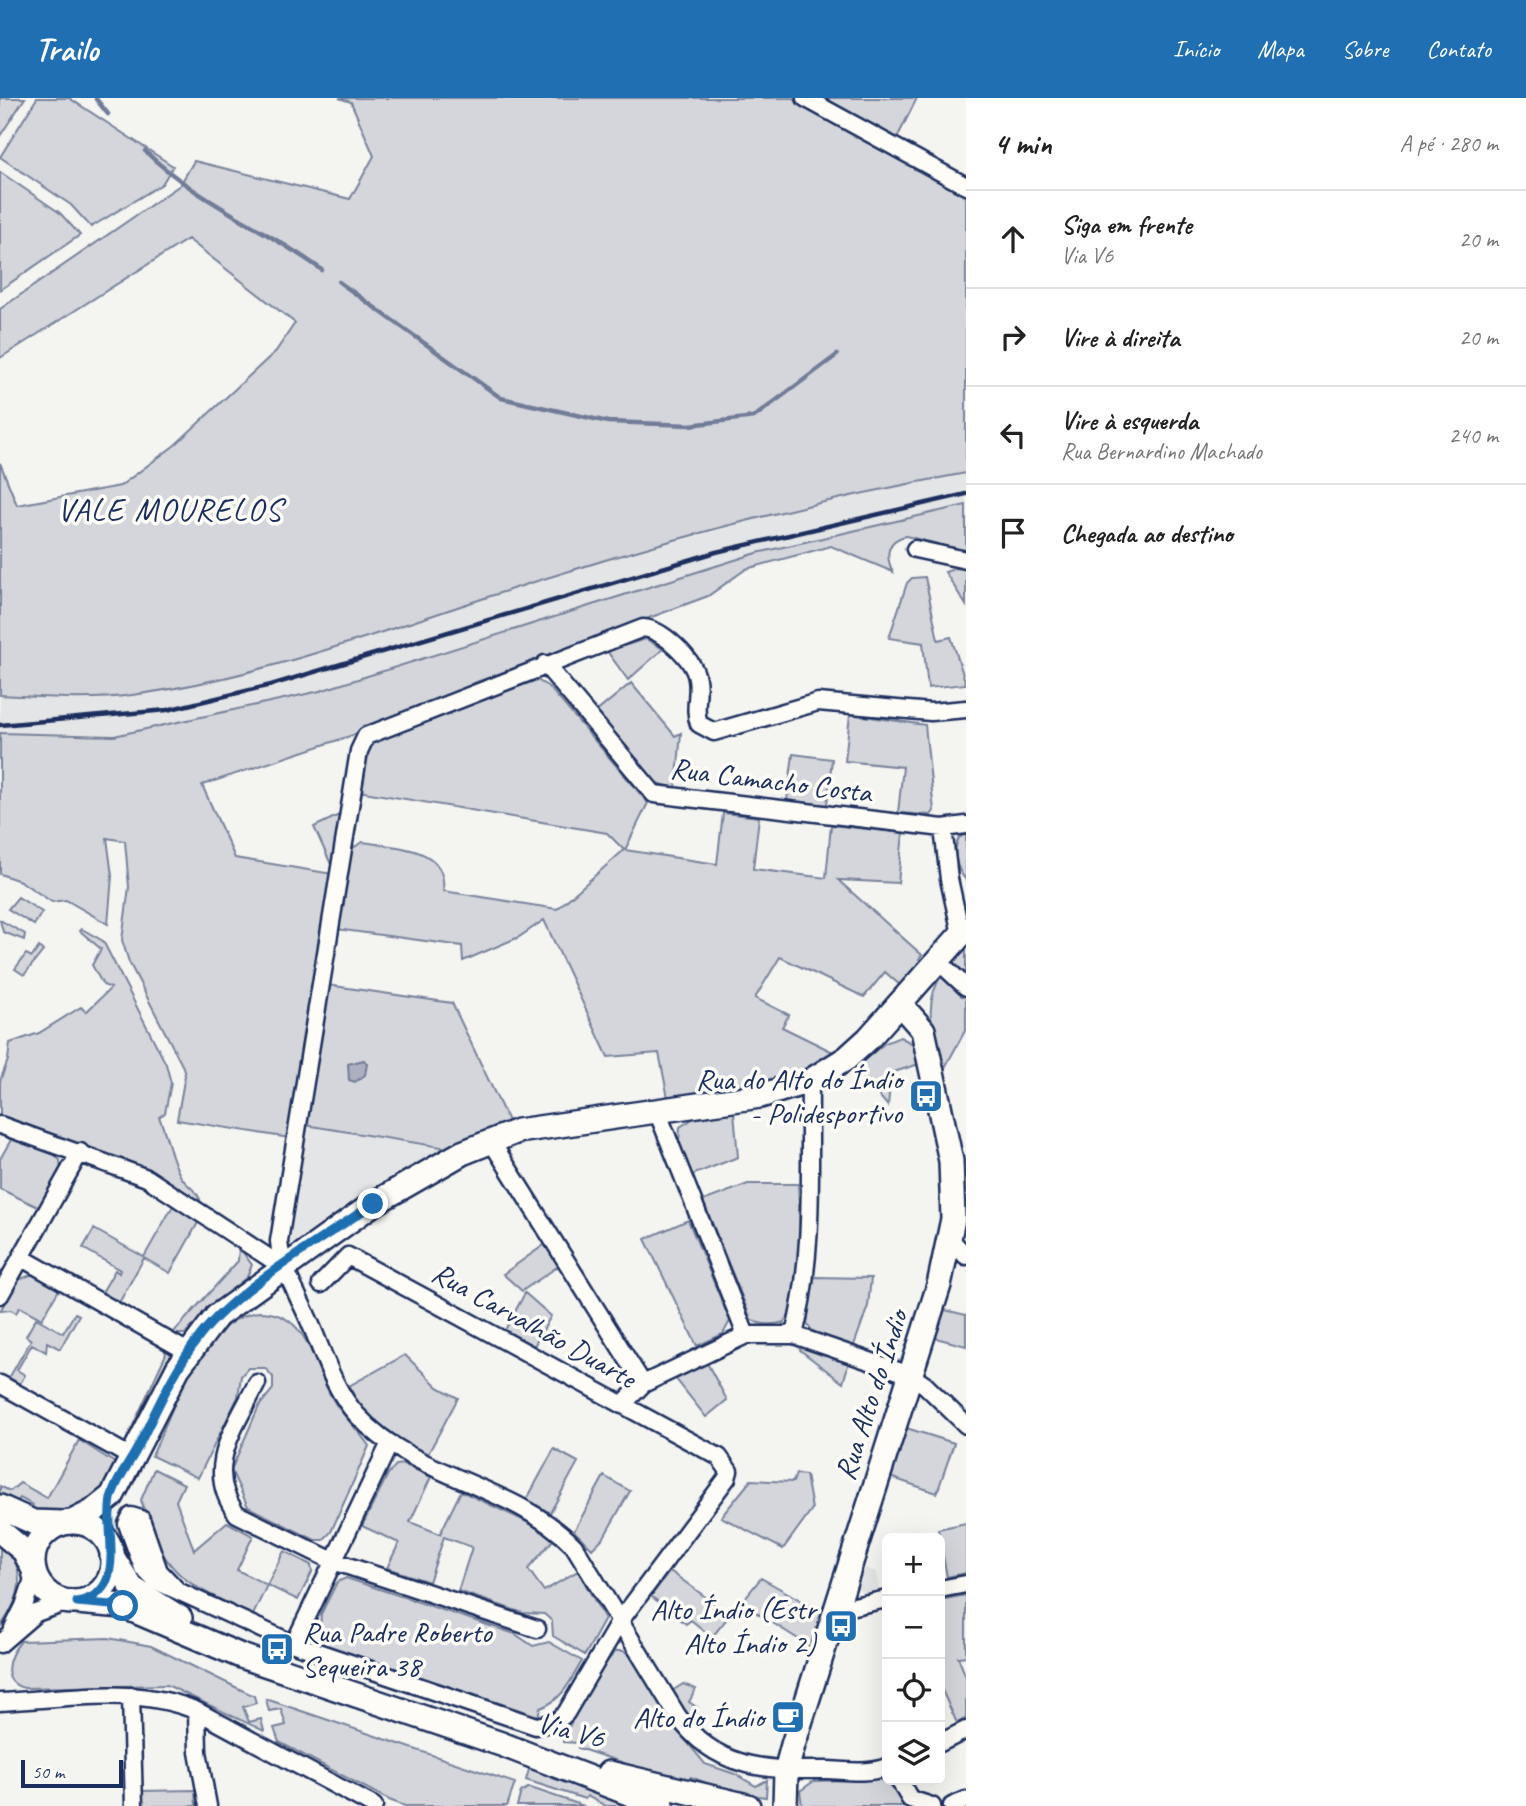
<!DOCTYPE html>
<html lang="pt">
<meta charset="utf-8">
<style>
body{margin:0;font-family:Caveat,sans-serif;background:#f2f2f2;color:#222}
.controls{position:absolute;right:21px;bottom:21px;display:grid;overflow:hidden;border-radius:10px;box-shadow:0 7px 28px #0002}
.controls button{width:63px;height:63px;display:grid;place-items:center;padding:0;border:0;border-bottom:2px solid #e0e0e0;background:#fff;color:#222;font:35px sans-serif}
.scale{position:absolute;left:21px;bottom:18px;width:102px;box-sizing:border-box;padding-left:7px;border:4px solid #1b2f5e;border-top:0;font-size:19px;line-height:24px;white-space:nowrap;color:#1b2f5e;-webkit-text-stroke:5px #fdfcf7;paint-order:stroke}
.stop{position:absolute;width:21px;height:21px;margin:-16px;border:5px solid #1f6fb2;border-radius:50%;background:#fff}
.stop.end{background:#1f6fb2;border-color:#fff;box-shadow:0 2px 7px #0008}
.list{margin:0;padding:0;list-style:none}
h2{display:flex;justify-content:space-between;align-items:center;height:91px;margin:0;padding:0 28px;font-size:30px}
h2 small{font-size:23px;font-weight:400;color:#767676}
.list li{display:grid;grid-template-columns:46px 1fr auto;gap:21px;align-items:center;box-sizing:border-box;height:98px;padding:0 28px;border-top:2px solid #e0e0e0}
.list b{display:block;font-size:26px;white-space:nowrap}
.list p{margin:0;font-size:23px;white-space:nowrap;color:#767676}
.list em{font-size:23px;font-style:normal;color:#767676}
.icon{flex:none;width:38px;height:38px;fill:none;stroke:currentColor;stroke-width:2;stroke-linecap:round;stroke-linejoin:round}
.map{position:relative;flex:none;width:966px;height:1708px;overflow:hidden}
header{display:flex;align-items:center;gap:42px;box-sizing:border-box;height:98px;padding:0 35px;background:#1f6fb2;color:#fff}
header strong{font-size:33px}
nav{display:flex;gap:38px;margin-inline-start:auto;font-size:24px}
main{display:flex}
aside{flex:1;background:#fff}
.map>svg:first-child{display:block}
</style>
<header>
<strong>Trailo</strong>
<nav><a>Início</a><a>Mapa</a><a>Sobre</a><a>Contato</a></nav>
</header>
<main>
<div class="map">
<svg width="966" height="1708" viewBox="0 0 966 1708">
<rect width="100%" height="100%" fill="#f4f4f1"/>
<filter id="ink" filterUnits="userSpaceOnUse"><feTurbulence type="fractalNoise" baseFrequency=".0143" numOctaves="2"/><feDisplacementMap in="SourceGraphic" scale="14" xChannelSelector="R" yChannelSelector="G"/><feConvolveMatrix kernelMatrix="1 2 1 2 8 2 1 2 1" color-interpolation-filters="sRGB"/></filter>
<g filter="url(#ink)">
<path fill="#e4e5e6" d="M966,375V407L950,409L320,593L114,638L0,635V597L60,600L131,598L253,573L553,477L855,395Z
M305,1027L447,1050L394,1079L297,1145L285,1144Z
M858,1468L876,1474L879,1493L863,1496L853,1485Z"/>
<path fill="#d4d6db" stroke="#78829c" stroke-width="2" d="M0,0H25L0,38Z
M37,0H69L173,68L162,86L91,129L71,107L0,59Z
M339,0H793L966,97V375C826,400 686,436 550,479C413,521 275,578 132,597C89,603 43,599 0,597V365L17,407L120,388L175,347L276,253L295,225L188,141L0,260V211L180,87L194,63L350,101L374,58L351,4Z
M824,0H917L897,40Z
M0,74L60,115L80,137L0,192Z
M966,407V453L906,438C886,442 885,459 893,474L831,448L746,471L708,498L474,585L455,597L420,607L353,637L202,687L235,760L333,776L290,1040L177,1022L185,977L183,969L129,864L122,842L129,789L125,743L107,740L112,778L108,826L66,802L52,804L20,783L0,776V635L114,638L320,593L757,455Z
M957,470L966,471V507L945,474Z
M925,479L938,542L951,539L966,586L928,590L923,545L889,540L907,485L912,480Z
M646,541L663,551L628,582L607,553Z
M537,582L549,589L648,705L625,752L717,766L723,715L759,719L753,771L826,780L831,727L903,735L898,785L838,782L922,857L919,861L922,864L901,888L885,874L864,899L780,859L755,900L789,917L782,929L835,955C785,988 726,993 668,1000L659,955L608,959L544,822L519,839L463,863L462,848L336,831L351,751L363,744C396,750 448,748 443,793L557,811L624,752L607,735L358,693L367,644Z
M631,585L675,638L681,635L676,690L653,684L595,615Z
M850,616L925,627L934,713L931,717L898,715L903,669L845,663Z
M793,656L832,661L827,707L787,703Z
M339,717L342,721L334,773L314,729Z
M966,736V782C956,771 952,753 959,740Z
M18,799L42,814L34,827L8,811Z
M0,822L25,836L24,842L3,834Z
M82,831L103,843L166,966L171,985L165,1015L159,1019C168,1039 170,1060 181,1079C187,1088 200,1095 201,1105L150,1074L0,1020V983L8,962L10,945L39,935L81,909L86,914L111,890L103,887L92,867L101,851L80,833Z
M966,848V885L949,868Z
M39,849L43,853L24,877L15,871L26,856L32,859Z
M943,875L966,894V931L942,975C935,938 920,908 943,875Z
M327,887L452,905L508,1023L447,1050L305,1027Z
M900,939L913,946L919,966L891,975L888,1008L855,970L885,945Z
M734,1014L738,1059L692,1077L679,1044L680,1029L694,1020Z
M12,1040L53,1055L60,1062L61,1072L40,1110L0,1091V1061Z
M748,1086H798C800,1112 802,1206 784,1224C774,1227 760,1228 751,1221L703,1103Z
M174,1106L200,1121L170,1175L144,1160L119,1205L101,1196L115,1172L119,1175L120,1172L83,1150L94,1131L144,1159Z
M688,1122L730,1223L723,1236L697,1248L645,1141Z
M547,1145L560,1167L522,1193L503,1176Z
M239,1149L252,1167L247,1179L215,1205L185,1236H172L238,1163Z
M33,1176L60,1190L42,1221L20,1209L16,1215L11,1212L0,1213L18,1182Z
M813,1179L871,1180L868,1208L853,1250L814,1235L807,1226Z
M525,1195L551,1218L534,1248L505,1232Z
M941,1211L966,1217V1248L932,1239Z
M259,1214C309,1214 312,1266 332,1300C342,1318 358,1331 369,1348L331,1434L323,1442H315L248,1409L231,1372L259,1308L273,1291V1279L265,1270H248L241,1278L238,1299L198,1380L152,1358C173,1312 202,1220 259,1214Z
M75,1215L79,1217L60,1251L47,1244L46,1254L32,1246L17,1272L25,1277L20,1286L9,1280L31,1242L26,1238L36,1220L63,1235Z
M799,1248L849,1264L843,1285L800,1252Z
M164,1251L171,1256L170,1260L128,1349L124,1347L166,1256Z
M405,1257L438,1289L458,1300L428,1356C395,1340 365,1323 349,1288Z
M707,1265L727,1302L706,1319L676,1281Z
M903,1329L954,1345L937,1395L887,1378Z
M79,1342L115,1365C111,1409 64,1415 29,1414L33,1407L20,1400L15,1408L0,1398V1388L10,1393L20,1385L47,1400Z
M554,1351L578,1364L550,1415L527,1401Z
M396,1367L403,1366L431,1379L410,1424L440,1436L461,1393L529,1425L554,1441L528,1471L544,1493L578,1473L605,1521L585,1557L553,1538L552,1523L544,1516L523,1515L458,1493L472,1449L444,1439L429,1484L387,1470L399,1445L362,1428L388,1376Z
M154,1371L184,1386L176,1403L194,1452L227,1424L253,1438L237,1472L267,1487L284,1453L311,1467L312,1474L298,1502L267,1487L253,1517C184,1485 164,1479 141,1402Z
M796,1376L806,1377L812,1411L783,1451L721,1419L751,1382L793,1384Z
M604,1378L630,1393L604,1439L592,1451L574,1433Z
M966,1425V1475L947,1479L938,1431Z
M0,1445C29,1470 21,1501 0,1529Z
M670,1473L730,1517L712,1539L691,1522L686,1526L651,1498Z
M346,1480L515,1536L533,1548L549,1544L582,1563C571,1582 562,1603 540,1610L538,1618L319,1545L321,1516L337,1484Z
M761,1480L825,1516L814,1551L741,1505Z
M966,1497V1558L958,1559L966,1579V1620L957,1625L940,1588V1502Z
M108,1540L151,1548L254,1598L256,1605L243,1609L249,1624L261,1621L264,1633L167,1587L24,1590C0,1584 7,1559 21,1543Z
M616,1553H623L631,1558L673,1627L705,1666L735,1676L756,1688L767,1682L766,1699L729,1694L691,1679L686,1685L578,1650V1645L563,1644V1639L603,1568Z
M683,1586L696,1591L689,1604L698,1610L691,1623L672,1593Z
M266,1601L515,1685L507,1708H405L389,1702L279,1644L274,1630L286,1627L281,1611L269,1613Z
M530,1668L634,1708H606L587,1698L585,1701L526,1682Z
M878,1681L887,1684L905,1708H802L800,1693L814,1683Z
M528,1690H531L584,1708H517L521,1694Z
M195,1692L196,1708H142L141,1693Z"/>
<path fill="#aab0bf" stroke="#717c98" stroke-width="2" d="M364,962L367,966L365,977L355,984L349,982L348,966Z"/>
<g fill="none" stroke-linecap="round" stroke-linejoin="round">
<path stroke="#717c98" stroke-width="4.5" d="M96,1L108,16
M145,53C196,103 265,130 322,172
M339,184L501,300L608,324L690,327L754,319L837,257"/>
<g stroke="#1b2f5e" stroke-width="21">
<path id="minor" d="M805,0L966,88
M915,451L966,462
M545,566L654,696L943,730L966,727
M943,730L949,781L961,836
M938,863L966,889
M657,1013L746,1237
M0,1027L147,1080L283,1169
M491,1043L643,1286
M950,1141L966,1158
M22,1160L188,1254
M0,1197L80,1054
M794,1237C815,1155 809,1067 810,983
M257,1285C236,1328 202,1371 237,1416L333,1463L537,1531
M0,1286L133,1360
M622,1307L643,1286L746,1237H794L910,1277L925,1287L966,1327
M176,1491L159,1473L141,1421L131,1418L127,1426L143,1470L156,1483L294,1546L536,1628L556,1624L566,1615L620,1523L727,1380L729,1373L719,1359L348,1158L321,1186
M940,1491L966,1486
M835,1512L887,1501
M13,1530L24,1508L35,1475
M0,1546L36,1515L68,1504
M294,1546L389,1347
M131,1598L134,1708
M0,1604C64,1601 136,1587 197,1613L374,1708
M197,1613L198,1654L208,1708
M940,1645L966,1632
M887,1669C869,1676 847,1673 828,1672C766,1672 715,1672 677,1617L574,1448C514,1386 415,1381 357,1317C334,1292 324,1257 311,1227C300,1199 281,1172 279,1143L359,653L366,638L643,530C662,531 694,561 697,581C700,597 693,610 699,626L714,634L818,604L931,614L966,611
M899,1682L910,1701L932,1708
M952,1708L966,1702"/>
</g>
<g stroke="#1b2f5e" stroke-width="28">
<path id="secondary" d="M0,1409L33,1424L63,1425
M72,1424L92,1414L112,1398L178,1270L217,1218L373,1106L462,1055L518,1033L760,998L810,983L847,960L868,941L966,831
M33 1464a40 40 0 1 1 80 0a40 40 0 1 1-80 0Z
M0,1433L24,1453L34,1472
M112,1458L132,1490L180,1520
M77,1504L123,1508L241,1558L501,1646L662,1708
M609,1675L748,1708
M785,1708L786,1673L793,1647L939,1187L953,1121L951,1063L923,932L901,907"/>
</g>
<use href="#minor" stroke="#fdfcf7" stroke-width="16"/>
<use href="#secondary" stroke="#fdfcf7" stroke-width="23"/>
<path stroke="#1b2f5e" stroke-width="4.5" d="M0,627L167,612L271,587L716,454L966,396"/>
</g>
</g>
<g fill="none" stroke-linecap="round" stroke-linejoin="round" filter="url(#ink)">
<path stroke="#1f6fb2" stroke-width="9" d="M123,1508L77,1504C129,1495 104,1436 111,1401C115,1383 130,1365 138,1349C157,1311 174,1271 200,1238C237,1190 321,1142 373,1106"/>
</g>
<defs>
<g id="bus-square" transform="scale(1.75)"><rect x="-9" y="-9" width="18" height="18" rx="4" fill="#1f6fb2" stroke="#fdfcf7"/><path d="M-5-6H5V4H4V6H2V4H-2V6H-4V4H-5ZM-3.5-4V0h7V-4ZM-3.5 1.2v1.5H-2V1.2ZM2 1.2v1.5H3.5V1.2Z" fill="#fff"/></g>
<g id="cafe-square" transform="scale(1.75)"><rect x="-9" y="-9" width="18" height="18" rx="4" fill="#1f6fb2" stroke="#fdfcf7"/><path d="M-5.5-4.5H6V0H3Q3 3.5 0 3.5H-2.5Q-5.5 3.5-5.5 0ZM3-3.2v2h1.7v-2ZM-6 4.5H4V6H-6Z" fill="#fff"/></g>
</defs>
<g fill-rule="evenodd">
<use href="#bus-square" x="926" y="998"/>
<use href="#bus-square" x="841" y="1528"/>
<use href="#bus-square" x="277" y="1551"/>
<use href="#cafe-square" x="788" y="1619"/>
</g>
<g text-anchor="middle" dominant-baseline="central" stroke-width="7" stroke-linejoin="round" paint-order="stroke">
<g font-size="30" fill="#1b2f5e" stroke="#fdfcf7">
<text transform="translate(771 682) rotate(7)">Rua Camacho Costa</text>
<text transform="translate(534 1227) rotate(29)">Rua Carvalhão Duarte</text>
<text transform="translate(871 1297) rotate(-72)">Rua Alto do Índio</text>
<text transform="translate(571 1632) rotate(15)">Via V6</text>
</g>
<g font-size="30" fill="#1b2f5e" stroke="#fdfcf7" text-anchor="end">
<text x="902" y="981">Rua do Alto do Índio<tspan x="902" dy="34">- Polidesportivo</tspan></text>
<text x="816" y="1511">Alto Índio (Estr<tspan x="816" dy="34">Alto Índio 2)</tspan></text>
<text x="302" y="1534" text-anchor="start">Rua Padre Roberto<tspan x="302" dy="34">Sequeira 38</tspan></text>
<text x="764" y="1619">Alto do Índio</text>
</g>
<g font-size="32" letter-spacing="2" fill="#1b2f5e" stroke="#fdfcf7">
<text x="170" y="411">VALE MOURELOS</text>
</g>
</g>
</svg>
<div class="controls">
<button>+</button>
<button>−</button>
<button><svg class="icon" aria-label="locate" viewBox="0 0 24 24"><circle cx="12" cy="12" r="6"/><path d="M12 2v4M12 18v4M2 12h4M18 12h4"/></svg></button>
<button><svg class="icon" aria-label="layers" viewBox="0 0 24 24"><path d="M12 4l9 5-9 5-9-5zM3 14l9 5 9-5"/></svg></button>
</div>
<div class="scale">50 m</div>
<div class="stop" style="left:123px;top:1508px"></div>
<div class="stop end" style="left:373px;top:1106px"></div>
</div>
<aside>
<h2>4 min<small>A pé · 280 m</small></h2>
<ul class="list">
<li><svg class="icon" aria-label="ahead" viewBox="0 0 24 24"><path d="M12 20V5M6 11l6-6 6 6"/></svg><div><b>Siga em frente</b><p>Via V6</p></div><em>20 m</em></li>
<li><svg class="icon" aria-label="right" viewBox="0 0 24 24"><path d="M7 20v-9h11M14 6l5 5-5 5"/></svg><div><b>Vire à direita</b></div><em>20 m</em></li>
<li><svg class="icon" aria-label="left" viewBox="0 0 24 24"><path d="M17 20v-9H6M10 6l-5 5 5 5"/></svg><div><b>Vire à esquerda</b><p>Rua Bernardino Machado</p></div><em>240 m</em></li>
<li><svg class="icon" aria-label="arrive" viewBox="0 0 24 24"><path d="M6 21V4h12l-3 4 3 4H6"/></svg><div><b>Chegada ao destino</b></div></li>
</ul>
</aside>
</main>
